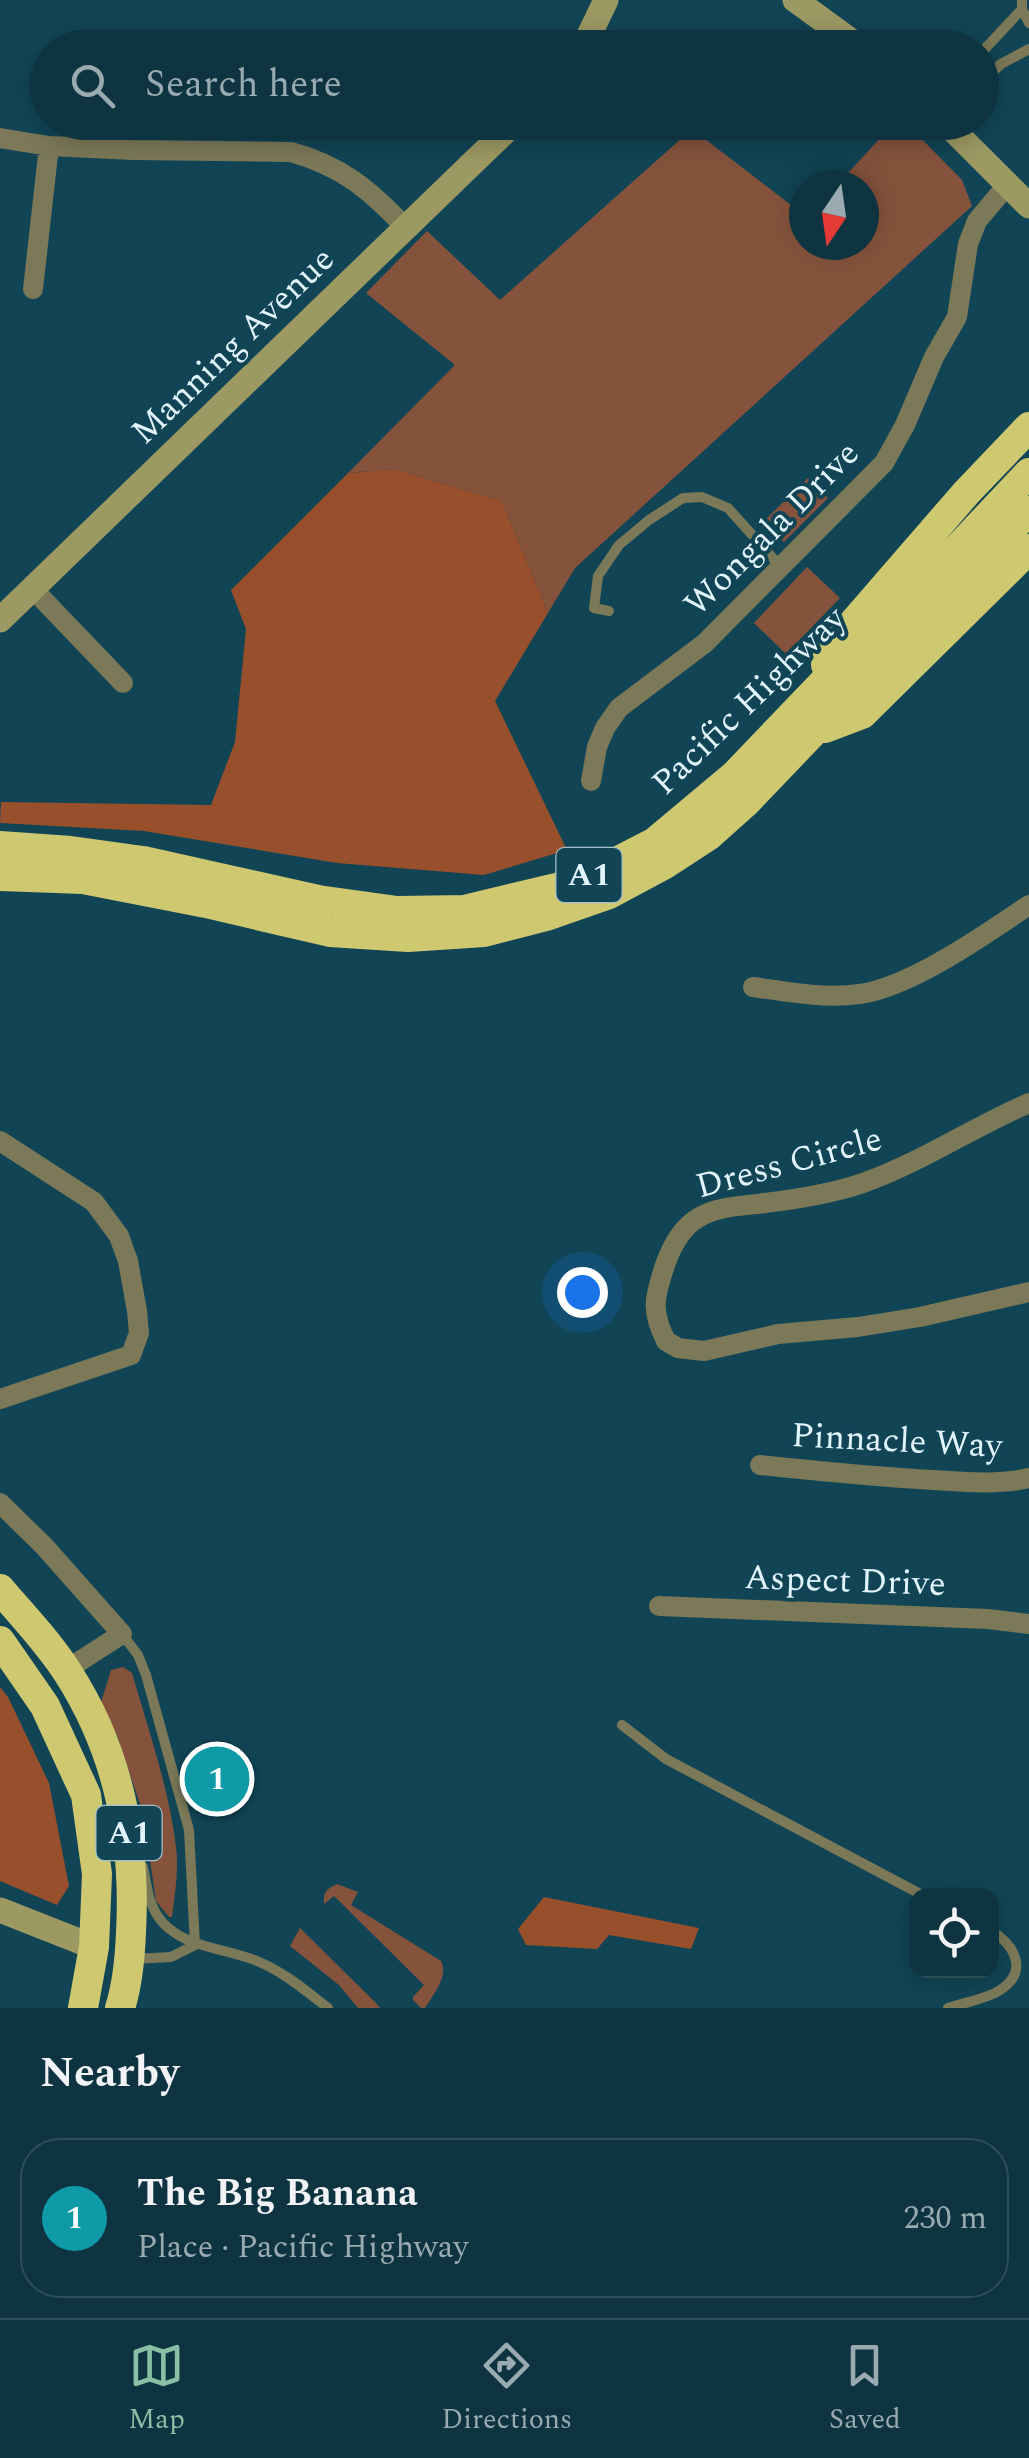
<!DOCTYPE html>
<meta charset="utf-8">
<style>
body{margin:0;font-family:Spectral,serif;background:#163c47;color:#f1f3f6}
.controls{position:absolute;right:30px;bottom:30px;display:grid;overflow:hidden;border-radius:20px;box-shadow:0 5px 25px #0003}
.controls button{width:90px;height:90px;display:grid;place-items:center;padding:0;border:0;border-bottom:2px solid #2d4f59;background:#0d3440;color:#f1f3f6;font:50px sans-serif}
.compass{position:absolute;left:789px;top:170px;width:90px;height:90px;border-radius:50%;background:#0d3440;box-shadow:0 5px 25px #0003;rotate:193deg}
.you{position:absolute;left:582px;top:1292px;width:35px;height:35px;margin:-25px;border:8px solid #fff;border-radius:50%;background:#1a73e8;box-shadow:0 0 0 15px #1a73e833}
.badge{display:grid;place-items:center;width:65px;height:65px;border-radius:50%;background:#8abfa5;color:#fff;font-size:32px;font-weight:700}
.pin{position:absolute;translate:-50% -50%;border:5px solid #fff;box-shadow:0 2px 10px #0006}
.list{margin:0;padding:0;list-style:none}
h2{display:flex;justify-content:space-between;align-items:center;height:130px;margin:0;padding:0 40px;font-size:42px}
h2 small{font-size:32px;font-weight:400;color:#9aaab1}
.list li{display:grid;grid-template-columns:65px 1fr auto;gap:30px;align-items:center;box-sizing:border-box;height:160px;margin:0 20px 20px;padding:0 20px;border:2px solid #2d4f59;border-radius:40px}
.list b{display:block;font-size:38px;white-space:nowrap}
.list p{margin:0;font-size:32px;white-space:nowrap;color:#9aaab1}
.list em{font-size:32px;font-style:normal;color:#9aaab1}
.icon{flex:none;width:55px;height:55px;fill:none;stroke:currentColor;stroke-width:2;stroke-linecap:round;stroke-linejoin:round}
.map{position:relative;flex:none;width:1029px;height:2008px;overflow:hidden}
.search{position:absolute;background:#0d3440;box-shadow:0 5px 25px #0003;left:30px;right:30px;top:30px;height:110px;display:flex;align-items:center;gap:25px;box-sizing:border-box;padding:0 35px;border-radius:55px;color:#9aaab1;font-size:38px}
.sheet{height:310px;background:#0d3440}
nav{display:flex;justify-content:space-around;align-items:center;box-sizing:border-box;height:140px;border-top:2px solid #2d4f59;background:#0d3440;font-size:28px;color:#9aaab1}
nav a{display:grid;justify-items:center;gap:5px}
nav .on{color:#8abfa5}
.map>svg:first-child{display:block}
</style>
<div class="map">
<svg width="1029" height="2008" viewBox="0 0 1029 2008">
<rect width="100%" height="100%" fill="#114556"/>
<path fill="#85533c" d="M894,123H906L962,180L972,206L575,568L548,613L502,501L394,469L348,473L455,365L366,293L427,231L500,300L692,129L804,215V245H864V185H837Z
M808,478L828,498L784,542L763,522Z
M807,567L840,598L786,654L754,623Z
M123,1667L132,1673C148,1729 169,1788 176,1847C179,1870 175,1893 172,1917H169L156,1901L143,1813L117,1735L99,1709L111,1670Z
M337,1884L358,1892L351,1905L441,1961C449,1976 433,1995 425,2008H421L413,2000V1997L424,1985L334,1896L324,1904C323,1893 326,1889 337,1884Z
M300,1928L376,2003L380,2008H358L339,1985L290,1946Z"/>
<path fill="#984f2b" d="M394,469L502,501L548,613L495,701L567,850L484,875L337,863L144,831L0,823L1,802L211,805L235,742L246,629L231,590L348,473Z
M0,1687L8,1697L49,1783L69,1886L57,1905L0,1881Z
M544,1897L699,1928L691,1949L609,1935L597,1949L526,1945L518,1929Z"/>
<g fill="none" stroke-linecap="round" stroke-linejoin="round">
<path stroke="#7b7957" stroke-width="10" d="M1022,0V9L1029,23
M982,52L1022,9
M982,82L1001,64L1029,49
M609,611L594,608L598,576L619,545L649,520L683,498L702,497L728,508L780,566
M122,1634L138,1655L146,1675L189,1830L195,1945
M622,1725L666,1759L924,1896
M143,1867C146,1880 147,1894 152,1905C169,1948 221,1946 257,1961C284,1972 306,1991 328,2008
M134,1959L171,1957L195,1945
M948,2008C963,2003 980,2000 995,1993C1029,1975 1018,1948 992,1931"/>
<path stroke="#7b7957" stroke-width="20" d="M0,138L49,146L133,150L291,152C342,166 370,190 406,228
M33,289L49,146
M32,588L123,683
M591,781L597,747L605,728L619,708L705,643L884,463L905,425L934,357L957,317L968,244L977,221L1008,184
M753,987C788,992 825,999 860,994C911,987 986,934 1029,905
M1029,1103C973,1127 920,1163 863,1183C831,1194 798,1199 765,1203C743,1206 717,1206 698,1218C681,1228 670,1250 664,1268C654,1299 651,1311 666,1341L678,1348L704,1351L778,1334L858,1327L920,1317L1029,1292
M0,1141L94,1202L119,1236L128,1261L137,1311L139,1333L131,1355L0,1399
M760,1465C818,1471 876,1477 934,1480C965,1482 999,1485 1029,1478
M0,1503L44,1546L122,1634L66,1670
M659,1606L988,1619L1029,1624"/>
<path stroke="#9d9963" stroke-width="25" d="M795,0L861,48
M583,48L606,0
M945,122L1029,206
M0,620L515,122
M0,1910L94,1947"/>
<path stroke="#cec871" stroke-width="30" d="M826,665L829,651L966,493L1029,427
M825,728L862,714L1029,549
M0,846L71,851L143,861L318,900L397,911L464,910L560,887L599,871L655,842L735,775L823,683L927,581L1029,473
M0,876L83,879L206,903L330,932L408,937L484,932L546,916L609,894L665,864L708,836L746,802L950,589L1029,511
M0,1589C23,1616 49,1643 68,1673C118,1751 136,1840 131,1932C130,1958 128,1983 120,2008
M0,1641L45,1706L86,1795L97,1874L94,1947L83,2008"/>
</g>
<g text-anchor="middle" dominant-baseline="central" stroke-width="8" stroke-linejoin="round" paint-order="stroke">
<g fill="#114556" stroke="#a3c0cb" stroke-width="2.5">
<rect x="556.5" y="848" width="65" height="54" rx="8"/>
<rect x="96.5" y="1806" width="65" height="54" rx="8"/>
</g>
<g font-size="32" font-weight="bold" fill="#e2f5fd">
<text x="589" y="875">A1</text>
<text x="129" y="1833">A1</text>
</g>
<g font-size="35" fill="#e2f5fd" stroke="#114556">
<text transform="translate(233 346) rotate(-44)">Manning Avenue</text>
<text transform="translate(772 529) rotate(-45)">Wongala Drive</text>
<text transform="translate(749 701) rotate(-44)">Pacific Highway</text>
<text transform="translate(789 1163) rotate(-15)">Dress Circle</text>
<text transform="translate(897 1441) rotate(3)">Pinnacle Way</text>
<text transform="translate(845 1581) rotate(2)">Aspect Drive</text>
</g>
</g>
</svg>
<div class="controls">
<button><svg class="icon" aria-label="locate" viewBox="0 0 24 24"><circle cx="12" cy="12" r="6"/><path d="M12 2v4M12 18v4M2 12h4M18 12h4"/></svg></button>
</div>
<svg class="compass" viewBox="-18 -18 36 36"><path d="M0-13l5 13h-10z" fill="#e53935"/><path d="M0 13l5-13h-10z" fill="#9aaab1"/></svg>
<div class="you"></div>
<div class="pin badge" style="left:217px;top:1779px;background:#0f9aa8">1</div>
<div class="search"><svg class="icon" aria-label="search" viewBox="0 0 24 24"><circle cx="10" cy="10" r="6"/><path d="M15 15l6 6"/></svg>Search here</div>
</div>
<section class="sheet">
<h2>Nearby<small></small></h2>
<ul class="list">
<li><span class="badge" style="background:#0f9aa8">1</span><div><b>The Big Banana</b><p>Place · Pacific Highway</p></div><em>230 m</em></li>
</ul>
</section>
<nav>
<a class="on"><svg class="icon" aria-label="map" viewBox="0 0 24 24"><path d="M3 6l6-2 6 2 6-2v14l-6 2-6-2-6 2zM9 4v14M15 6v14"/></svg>Map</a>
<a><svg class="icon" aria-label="directions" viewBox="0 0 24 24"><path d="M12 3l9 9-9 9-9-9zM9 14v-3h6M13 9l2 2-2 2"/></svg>Directions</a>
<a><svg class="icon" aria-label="saved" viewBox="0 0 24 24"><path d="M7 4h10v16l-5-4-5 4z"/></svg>Saved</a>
</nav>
